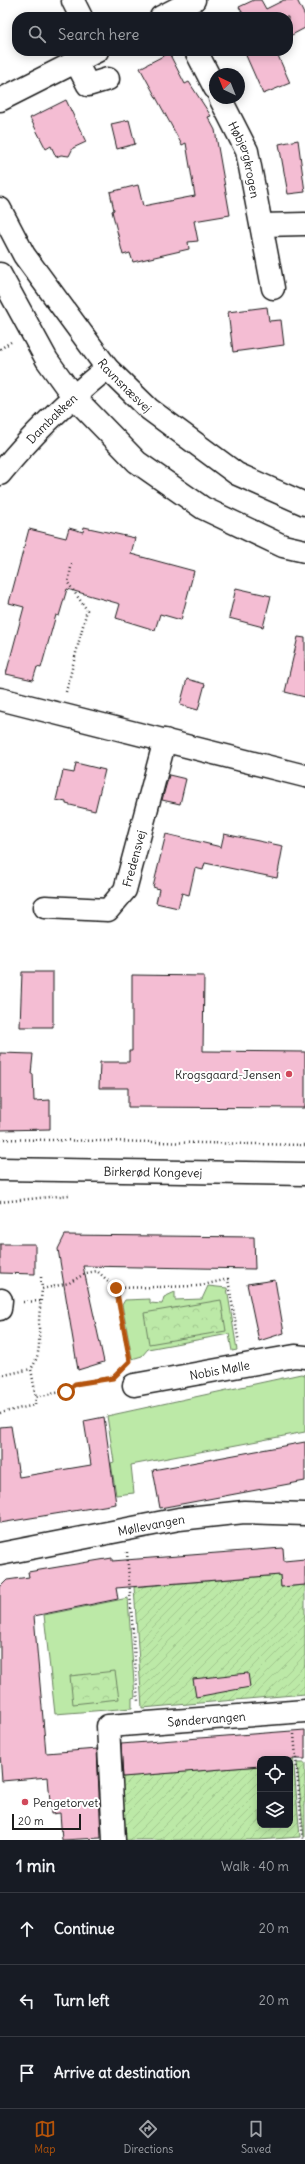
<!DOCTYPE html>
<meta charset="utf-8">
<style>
body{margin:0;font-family:Delius,sans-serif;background:#20242c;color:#f1f3f6}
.controls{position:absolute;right:12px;bottom:12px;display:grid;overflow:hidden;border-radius:8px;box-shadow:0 2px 10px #0003}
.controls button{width:36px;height:36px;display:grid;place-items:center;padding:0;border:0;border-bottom:1px solid #363941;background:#171b24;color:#f1f3f6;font:20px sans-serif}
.compass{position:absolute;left:209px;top:68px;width:36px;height:36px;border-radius:50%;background:#171b24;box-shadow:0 2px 10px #0003;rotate:317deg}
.scale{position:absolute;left:12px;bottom:10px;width:69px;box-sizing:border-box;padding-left:4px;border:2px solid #1c1c1c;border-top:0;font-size:11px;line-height:14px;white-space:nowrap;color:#1c1c1c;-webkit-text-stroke:3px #fff;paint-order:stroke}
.stop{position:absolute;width:12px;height:12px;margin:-9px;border:3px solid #b45309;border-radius:50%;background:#fff}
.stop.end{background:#b45309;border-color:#fff;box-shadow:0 1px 4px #0008}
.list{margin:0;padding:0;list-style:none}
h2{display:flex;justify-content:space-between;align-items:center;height:52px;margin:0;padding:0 16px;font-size:17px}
h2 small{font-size:13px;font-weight:400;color:#9ea1a6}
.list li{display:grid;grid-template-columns:26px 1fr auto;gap:12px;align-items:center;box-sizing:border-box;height:72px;padding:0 16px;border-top:1px solid #363941}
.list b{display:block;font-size:15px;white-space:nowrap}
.list em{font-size:13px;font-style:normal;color:#9ea1a6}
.icon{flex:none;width:22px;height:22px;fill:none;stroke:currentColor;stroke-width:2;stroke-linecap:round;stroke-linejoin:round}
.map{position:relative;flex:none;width:305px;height:1840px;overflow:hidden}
.search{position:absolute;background:#171b24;box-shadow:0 2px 10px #0003;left:12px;right:12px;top:12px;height:44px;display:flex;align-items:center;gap:10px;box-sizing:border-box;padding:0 14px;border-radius:16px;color:#9ea1a6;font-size:15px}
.sheet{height:268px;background:#171b24}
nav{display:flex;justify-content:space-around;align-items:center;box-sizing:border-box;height:56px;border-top:1px solid #363941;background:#171b24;font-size:11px;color:#9ea1a6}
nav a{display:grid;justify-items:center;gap:2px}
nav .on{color:#b45309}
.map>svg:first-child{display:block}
</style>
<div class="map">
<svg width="305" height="1840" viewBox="0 0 305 1840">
<defs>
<pattern id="park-crowns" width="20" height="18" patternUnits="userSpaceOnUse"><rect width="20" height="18" fill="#bce9a7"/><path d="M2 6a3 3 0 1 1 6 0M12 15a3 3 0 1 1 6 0" fill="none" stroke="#a1c78f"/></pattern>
<pattern id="garden-furrows" width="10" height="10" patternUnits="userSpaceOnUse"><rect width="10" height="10" fill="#bce9a7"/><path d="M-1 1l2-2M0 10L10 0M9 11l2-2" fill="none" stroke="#a1c78f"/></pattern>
</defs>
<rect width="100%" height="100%" fill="#fff"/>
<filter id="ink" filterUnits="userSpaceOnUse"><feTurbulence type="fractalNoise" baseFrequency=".025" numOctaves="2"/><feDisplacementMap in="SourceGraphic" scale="8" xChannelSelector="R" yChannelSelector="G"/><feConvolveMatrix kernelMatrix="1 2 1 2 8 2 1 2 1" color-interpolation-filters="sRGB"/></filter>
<g filter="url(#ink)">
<path fill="#bce9a7" stroke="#6c8262" d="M208,1286L227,1288L237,1350L232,1351L229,1334L148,1349L142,1356L132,1359L122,1305L125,1300L150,1299V1303L162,1304L164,1297L175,1292V1300L202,1299Z
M301,1374L305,1375V1432L131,1465L134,1493L116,1495L111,1463L114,1462L107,1416Z
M128,1598L135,1697L132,1698V1708L55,1714L44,1615Z"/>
<path fill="url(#park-crowns)" stroke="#6c8262" d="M221,1300L226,1331L149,1344L144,1313Z
M115,1671L119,1699L73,1704L70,1676Z"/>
<path fill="url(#garden-furrows)" stroke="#6c8262" d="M280,1575L281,1587L305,1585V1694L142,1708L134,1587Z
M292,1745L300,1837L259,1840H123L121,1777L260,1766V1825H290Z
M297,1763H305V1837H304Z"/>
<path fill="#f4bdd3" stroke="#1c1c1c" d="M254,0H261L266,9L284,0H297L305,16V28L288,37V17H245L239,7Z
M244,51H276L290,83L263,94Z
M169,53L185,84L189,82L211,116L208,117L215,130L230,215L194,221L198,241L188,242L189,249L133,262L130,253L123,255L112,211L114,210L110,192L138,185L143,206L195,196L186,143L182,145L140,68Z
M66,100L86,142L73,148L69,156L61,155L56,157L51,146L46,149L30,118Z
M129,120L135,144L117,149L111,124Z
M298,140L305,192L288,194L279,144Z
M267,307L269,321L281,320L284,345L233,352L228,312Z
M84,527L135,538L131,554L194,571L181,620L160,614L155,630L116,618L120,604L67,589L59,616L56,615L41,668L37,667L33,680L6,674L24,607L9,603L29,529L66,538L69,528L83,532Z
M236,588L271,596L263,627L229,618Z
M298,637L305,638V697L285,692Z
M187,679L205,684L198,710L180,705Z
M76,763L105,770L95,811L66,804V802L56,800L63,771L74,773Z
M169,775L186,779L180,804L162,800Z
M166,834L221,847L224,834L283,846L277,878L205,863L203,870L195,868L189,895L182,893L178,908L156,903L159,889L153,887Z
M22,972H53V1027H20Z
M132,975L204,976L203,1051L305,1052V1108L128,1107V1088H99L100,1062H129V1051H132Z
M0,1053L33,1054L31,1074H33L34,1101L50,1100V1129L0,1130Z
M65,1235L254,1237L255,1269L83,1266L104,1362L78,1370L58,1249Z
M0,1244H35V1274L0,1273Z
M275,1280L284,1333L259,1341L247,1284Z
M104,1417L116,1504L0,1523V1427L11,1426L19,1477L91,1465L84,1421Z
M305,1442V1481L160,1508L153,1470Z
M283,1548L284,1561L305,1559V1585L281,1587L280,1575L116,1588L118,1599L34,1616L46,1753L97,1749L101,1838L62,1840L60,1813L51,1814L48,1777L2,1781L0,1754V1587L7,1580L29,1577L28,1572L112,1558V1561Z
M248,1673L250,1687L196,1697L193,1679Z
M305,1730V1759H260V1766L123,1777L121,1744Z"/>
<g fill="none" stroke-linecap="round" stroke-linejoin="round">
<g stroke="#1c1c1c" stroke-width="25">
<g id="minor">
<path d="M73,1L81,17"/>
<path d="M161,17L194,0"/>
<path d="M196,51L215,88"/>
<path d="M76,62L88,85L108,79"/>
<path id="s1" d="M220,98L247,151L273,288"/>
<path d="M0,100L97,51"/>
<path d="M262,225L305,224"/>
<path id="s2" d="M0,474C32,434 68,400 107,368"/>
<path d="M0,699L305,776"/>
<path id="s3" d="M45,907L108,910L125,890L165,740"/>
<path d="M0,1309L1,1300"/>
<path id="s4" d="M134,1385L295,1356L305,1357"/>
<path id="s5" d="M0,1554L179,1519L244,1512L305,1514"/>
<path id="s6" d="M114,1840L108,1726L305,1711"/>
</g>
</g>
<g stroke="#1c1c1c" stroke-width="25">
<g id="major">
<path id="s7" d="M0,209L24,255L107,368L149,409L237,474L305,504"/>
<path d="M0,274L47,360L73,396L137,462L203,508L283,546L305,551"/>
<path id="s8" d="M0,1169L305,1174"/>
</g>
</g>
<path stroke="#1c1c1c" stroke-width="2.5" stroke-dasharray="1 3" stroke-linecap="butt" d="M0,349L11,342
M66,692L87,610L68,583L72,562
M0,1139L305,1145
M0,1202L69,1195
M41,1277L42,1289
M116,1288L199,1286L228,1279L239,1343
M23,1302L41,1301
M0,1376L31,1369
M114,1377L75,1384L66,1391L36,1397L31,1369C41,1354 39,1342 39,1324C39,1312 41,1301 42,1289L69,1283L86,1273L97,1271L116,1288L130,1363
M0,1413L35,1405L36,1397
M127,1552L138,1701
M294,1734L303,1840"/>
<use href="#minor" stroke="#fff" stroke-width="22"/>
<use href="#major" stroke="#fff" stroke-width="22"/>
</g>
</g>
<g fill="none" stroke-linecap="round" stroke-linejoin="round" filter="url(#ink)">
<path stroke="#b45309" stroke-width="5" d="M66,1392L75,1384L113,1378L130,1361L116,1288"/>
</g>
<g fill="#d1495b" stroke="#fff" stroke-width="1.5">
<circle cx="289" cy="1074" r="4"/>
<circle cx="25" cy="1802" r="4"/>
</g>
<g text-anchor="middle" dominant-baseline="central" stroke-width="4" stroke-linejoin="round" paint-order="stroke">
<g font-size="12" fill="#1c1c1c" stroke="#fff">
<text stroke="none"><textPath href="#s1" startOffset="67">Høbjergkrogen</textPath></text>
<text stroke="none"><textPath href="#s7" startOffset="217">Ravnsnæsvej</textPath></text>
<text stroke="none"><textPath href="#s2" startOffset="76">Dambakken</textPath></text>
<text stroke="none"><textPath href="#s3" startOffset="122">Fredensvej</textPath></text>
<text stroke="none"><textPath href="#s8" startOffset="153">Birkerød Kongevej</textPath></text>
<text stroke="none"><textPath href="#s4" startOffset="87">Nobis Mølle</textPath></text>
<text stroke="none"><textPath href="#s5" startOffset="154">Møllevangen</textPath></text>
<text stroke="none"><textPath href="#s6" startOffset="213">Søndervangen</textPath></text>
</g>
<g font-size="12" fill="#1c1c1c" stroke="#fff" text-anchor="end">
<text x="281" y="1074">Krogsgaard-Jensen</text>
<text x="33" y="1802" text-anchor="start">Pengetorvet</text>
</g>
</g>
</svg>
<div class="controls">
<button><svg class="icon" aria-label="locate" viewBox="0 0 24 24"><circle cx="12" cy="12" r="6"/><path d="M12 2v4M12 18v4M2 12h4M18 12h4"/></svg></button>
<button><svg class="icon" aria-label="layers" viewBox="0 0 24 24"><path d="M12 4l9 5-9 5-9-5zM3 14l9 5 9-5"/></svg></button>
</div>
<svg class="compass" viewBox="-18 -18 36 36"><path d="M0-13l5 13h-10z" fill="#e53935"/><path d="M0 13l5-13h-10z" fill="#9ea1a6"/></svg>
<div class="scale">20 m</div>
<div class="stop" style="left:66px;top:1392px"></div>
<div class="stop end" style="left:116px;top:1288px"></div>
<div class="search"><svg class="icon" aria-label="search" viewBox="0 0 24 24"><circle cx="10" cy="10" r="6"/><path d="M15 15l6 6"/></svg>Search here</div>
</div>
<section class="sheet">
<h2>1 min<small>Walk · 40 m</small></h2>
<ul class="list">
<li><svg class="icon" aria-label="ahead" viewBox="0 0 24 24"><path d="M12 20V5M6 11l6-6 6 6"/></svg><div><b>Continue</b></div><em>20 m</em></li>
<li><svg class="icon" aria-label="left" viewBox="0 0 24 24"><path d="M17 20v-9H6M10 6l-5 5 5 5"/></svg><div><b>Turn left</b></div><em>20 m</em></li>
<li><svg class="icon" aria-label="arrive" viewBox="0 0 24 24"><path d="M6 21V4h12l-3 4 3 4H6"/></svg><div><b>Arrive at destination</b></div></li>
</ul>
</section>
<nav>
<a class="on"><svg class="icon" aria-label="map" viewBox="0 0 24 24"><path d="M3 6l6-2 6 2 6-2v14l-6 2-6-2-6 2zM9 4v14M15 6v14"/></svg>Map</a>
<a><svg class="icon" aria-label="directions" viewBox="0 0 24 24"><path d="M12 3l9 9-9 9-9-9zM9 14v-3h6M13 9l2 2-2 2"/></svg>Directions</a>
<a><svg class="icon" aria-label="saved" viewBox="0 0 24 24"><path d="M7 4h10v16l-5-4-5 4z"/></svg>Saved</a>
</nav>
